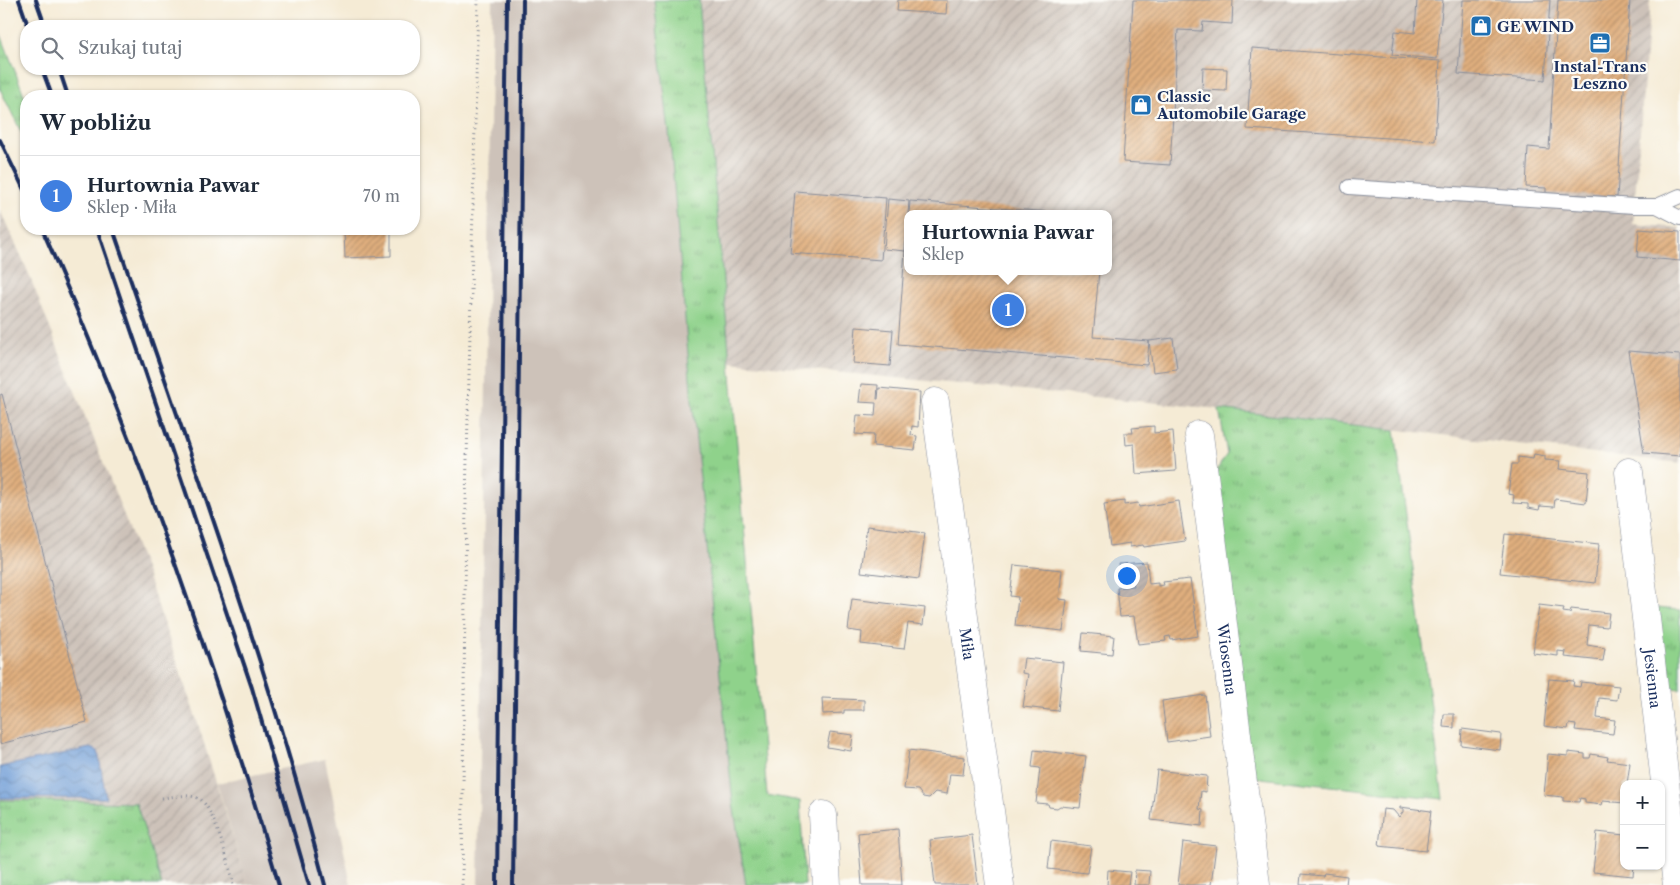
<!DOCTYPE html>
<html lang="pl">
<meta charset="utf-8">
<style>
body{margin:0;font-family:"Libre Caslon Text",serif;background:#f6f6f7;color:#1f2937}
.controls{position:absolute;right:15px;bottom:15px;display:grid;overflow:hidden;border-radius:10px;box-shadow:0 1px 4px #0004}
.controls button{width:45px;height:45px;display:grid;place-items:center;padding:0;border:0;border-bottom:1px solid #e0e1e3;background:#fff;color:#1f2937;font:25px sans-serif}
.you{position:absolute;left:1126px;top:575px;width:18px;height:18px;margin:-12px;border:4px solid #fff;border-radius:50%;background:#1a73e8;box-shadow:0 0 0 8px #1a73e833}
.badge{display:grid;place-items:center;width:32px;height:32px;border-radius:50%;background:#d93025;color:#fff;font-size:16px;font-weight:700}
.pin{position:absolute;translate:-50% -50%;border:2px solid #fff;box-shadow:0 1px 5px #0006}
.popup{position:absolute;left:904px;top:210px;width:208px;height:65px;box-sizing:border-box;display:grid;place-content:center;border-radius:10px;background:#fff;filter:drop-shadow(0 1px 4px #0005);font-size:16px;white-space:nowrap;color:#747a83}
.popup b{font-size:19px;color:#1f2937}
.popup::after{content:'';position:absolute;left:50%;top:100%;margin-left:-10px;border:10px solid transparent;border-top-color:#fff}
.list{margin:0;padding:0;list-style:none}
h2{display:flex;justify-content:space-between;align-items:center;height:65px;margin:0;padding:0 20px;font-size:21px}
h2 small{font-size:16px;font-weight:400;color:#747a83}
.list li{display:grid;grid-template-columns:32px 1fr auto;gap:15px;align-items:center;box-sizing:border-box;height:80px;padding:0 20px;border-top:1px solid #e0e1e3}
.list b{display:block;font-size:19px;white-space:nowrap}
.list p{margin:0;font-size:16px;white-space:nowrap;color:#747a83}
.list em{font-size:16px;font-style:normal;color:#747a83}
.icon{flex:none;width:28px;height:28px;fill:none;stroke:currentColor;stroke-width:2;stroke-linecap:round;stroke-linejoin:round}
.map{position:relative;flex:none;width:1680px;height:885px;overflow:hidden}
.search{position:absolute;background:#fff;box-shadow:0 1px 4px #0004;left:20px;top:20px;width:400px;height:55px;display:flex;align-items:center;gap:12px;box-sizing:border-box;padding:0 18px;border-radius:20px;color:#747a83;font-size:19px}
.panel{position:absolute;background:#fff;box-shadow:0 1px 4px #0004;left:20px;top:90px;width:400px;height:145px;border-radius:20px}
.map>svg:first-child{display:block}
</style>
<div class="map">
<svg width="1680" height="885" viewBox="0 0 1680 885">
<defs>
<pattern id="industrial-furrows" width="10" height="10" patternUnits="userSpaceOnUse" patternTransform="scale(1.25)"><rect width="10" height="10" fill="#cdc2b9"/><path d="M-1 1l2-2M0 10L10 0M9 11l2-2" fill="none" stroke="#afa7a1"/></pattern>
<pattern id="grass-tufts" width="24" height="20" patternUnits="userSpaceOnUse" patternTransform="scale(1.25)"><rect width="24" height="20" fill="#8fd28b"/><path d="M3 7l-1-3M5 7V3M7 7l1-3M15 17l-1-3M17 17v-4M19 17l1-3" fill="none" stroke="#74ab75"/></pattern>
<pattern id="water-waves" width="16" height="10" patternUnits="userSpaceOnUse" patternTransform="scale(1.25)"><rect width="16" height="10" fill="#6f9dd7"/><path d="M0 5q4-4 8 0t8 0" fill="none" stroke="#5a80b2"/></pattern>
<pattern id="building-hatch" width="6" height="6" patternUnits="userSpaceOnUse" patternTransform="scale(1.25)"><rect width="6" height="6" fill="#e0af7e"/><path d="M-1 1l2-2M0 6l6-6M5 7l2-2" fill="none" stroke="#b58f6a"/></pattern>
</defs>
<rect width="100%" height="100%" fill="#fdfcf7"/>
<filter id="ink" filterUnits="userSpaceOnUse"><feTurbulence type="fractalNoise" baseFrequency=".02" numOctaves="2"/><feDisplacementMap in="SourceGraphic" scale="10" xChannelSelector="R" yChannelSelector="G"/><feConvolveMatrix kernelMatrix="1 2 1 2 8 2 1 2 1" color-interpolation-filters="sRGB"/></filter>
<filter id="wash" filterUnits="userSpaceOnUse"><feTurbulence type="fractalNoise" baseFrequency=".0096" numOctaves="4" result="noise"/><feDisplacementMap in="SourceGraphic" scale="20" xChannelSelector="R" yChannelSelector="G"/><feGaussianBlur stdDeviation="1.12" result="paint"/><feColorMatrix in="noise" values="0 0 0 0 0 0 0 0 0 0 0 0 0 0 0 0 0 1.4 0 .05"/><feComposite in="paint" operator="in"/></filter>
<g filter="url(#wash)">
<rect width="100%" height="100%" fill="#f5ebd5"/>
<path fill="url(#industrial-furrows)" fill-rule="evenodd" d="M699,0H1650L1633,224L1680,228V463L1220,409L730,362ZM908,214H1108V271H908Z
M0,210L24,262L146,571L198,724L248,885H0Z"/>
<path fill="#cdc2b9" d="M492,0H699L767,795L800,801L805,885H478Z
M325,759L351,885H248L217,783Z"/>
<path fill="url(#grass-tufts)" stroke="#558074" d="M654,0H699L767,795L800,801L805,885H746L733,803L691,390L671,150Z
M0,32L26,100V142L0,89Z
M1219,409L1395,430L1443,799L1252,777L1212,477L1227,454Z
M1644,607L1680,610V689L1654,686Z
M0,800L136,803L162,885H0Z"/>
<path fill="url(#water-waves)" stroke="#45669a" d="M90,748L98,751L106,798H0V767Z"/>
<g id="blocks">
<path fill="url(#building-hatch)" d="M898,0H947L946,14L897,11Z
M1133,0H1233L1232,24L1203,22L1202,31L1178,30L1170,165L1123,162Z
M1417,0H1443L1437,59L1392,55L1395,31L1415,33Z
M1463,0H1550L1545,80L1458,74Z
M1558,0H1630L1617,197L1546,193V188L1526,187L1528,147L1549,149Z
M1252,48L1440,61L1435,141L1247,129Z
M1203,68L1227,69L1226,91L1202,90Z
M795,191L886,198L881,260L790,253Z
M888,199L909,201L905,251L884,249Z
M910,201L1050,212V214H909Z
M391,229V256L345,258L344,230Z
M1639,229L1680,232V261L1637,257Z
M905,251H908V271H1099L1093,337L1149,341L1147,365L898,344Z
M856,327L893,330L890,366L853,363Z
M1173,338L1177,369L1153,372L1149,341Z
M1628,351L1680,355V456L1644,453Z
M861,384L878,385L877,399H878L879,388L920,392L918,427L912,426L911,435L917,436L915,450L873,446L874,435L855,434L857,415L875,416L876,403L859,402Z
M2,394L87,722L0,744V395Z
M1154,426V433L1173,431L1176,471L1136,474L1134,444L1126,445L1125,433H1133L1132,428Z
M1534,454L1545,456V460L1560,461L1559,469L1589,472L1586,503L1555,499L1554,507L1540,506L1539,510L1528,508V504L1513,503L1514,495L1508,494L1512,464H1518V457L1533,459Z
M1124,501V505L1138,503L1139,507L1179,501L1185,541L1144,547L1143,545L1130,547V543L1110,546L1104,504Z
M867,526L925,533L919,579L861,572Z
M1505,534L1599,544L1595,583L1500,573Z
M1147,562L1149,584L1158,583V586L1164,585L1163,582L1190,579L1198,636L1171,640L1170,636L1165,637L1166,641L1138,644L1134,616L1120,617L1117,588L1134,586L1132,575L1121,577L1119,564Z
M1014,565L1062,570L1059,599L1067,600L1063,631L1015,626L1018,597L1010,596Z
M852,599L925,608L923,625L908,623L904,649L861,644L862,632L848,630Z
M1539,605L1564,608L1563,612L1570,613L1571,609L1609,613L1607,627L1589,625L1587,645L1605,648L1603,661L1565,657L1566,652L1558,651V656L1533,653Z
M1083,633L1114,636L1112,654L1081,651Z
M1024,658L1063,662L1058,711L1023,707L1028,674L1022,673Z
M1549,679L1574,681L1573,686L1580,687L1581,682L1619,686L1617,700L1599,698L1597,718L1615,720L1613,734L1575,730L1576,725L1569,724L1568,729L1544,726Z
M1205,695L1210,736L1167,742L1162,701Z
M822,698L864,700V710H844V713L823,714Z
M1444,714H1454V728L1443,727Z
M1462,729L1501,734L1500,750L1461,745Z
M830,732L853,735L851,751L827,747Z
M909,750L965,757L963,775L950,774L947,794L935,792L929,798L923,797L918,790L904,789Z
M1034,750L1086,756L1080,808L1060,806L1057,808L1049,807L1048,804L1036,803L1040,768L1032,767Z
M1568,752L1585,754V758H1590L1591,754L1608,757L1607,760L1630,763L1627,784H1624V803L1603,801L1602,805L1585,803V799L1580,798L1579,802L1563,801V797L1544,795L1548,754L1568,756Z
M1157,770L1207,776L1206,792L1201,791L1199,809L1203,810L1202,826L1151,820Z
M1400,807L1431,811L1426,851L1379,846L1383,809L1393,810L1399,817L1403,812V809H1400Z
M898,829L902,885H862L858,833Z
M1597,832L1624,835V866H1634L1633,876L1593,872Z
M972,835L978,885H935L930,840Z
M1051,841L1091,846L1087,873L1048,869Z
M1183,842L1216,846L1211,885H1178Z
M1108,870L1130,872L1128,885H1107Z
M1135,870L1150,871L1149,885H1134Z
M1324,873L1347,876L1346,885H1300L1301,874L1323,876Z"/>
</g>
</g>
<g filter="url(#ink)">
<use href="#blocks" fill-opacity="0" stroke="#888d9a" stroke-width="1"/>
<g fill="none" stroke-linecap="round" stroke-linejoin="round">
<g stroke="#888d9a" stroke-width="16">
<path id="lane" d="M1349,187L1634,206H1657L1680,196
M1657,206L1680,218"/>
</g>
<g stroke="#888d9a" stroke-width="29">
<g id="street">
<path id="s1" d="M935,402L1000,885"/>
<path id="s2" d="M1199,435L1256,885"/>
<path id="s3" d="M1629,472L1677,885"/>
<path d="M823,815L827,885"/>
</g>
</g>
<path stroke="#888d9a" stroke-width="3" stroke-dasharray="1 4" stroke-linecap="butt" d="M162,798C174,797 188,793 200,799C214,808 230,868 234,885
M462,885L466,500L478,0"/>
<use href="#lane" stroke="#fff" stroke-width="14"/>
<use href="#street" stroke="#fff" stroke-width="28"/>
<path stroke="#1b2f5e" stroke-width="4" d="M19,0L28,26
M36,0L45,26
M42,69L52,96
M59,69L68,96
M0,140L26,194
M42,229C137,443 213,660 279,885
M97,229L252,688L309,885
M113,229C187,446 267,662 325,885
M497,885L507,0
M513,885L523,0"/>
</g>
</g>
<defs>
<g id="shop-square" transform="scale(1.125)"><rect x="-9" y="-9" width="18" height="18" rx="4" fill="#1f6fb2" stroke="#fdfcf7"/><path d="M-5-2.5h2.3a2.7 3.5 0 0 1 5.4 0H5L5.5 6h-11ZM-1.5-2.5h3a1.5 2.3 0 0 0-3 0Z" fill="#fff"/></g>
<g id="office-square" transform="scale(1.125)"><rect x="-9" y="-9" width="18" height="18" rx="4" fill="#1f6fb2" stroke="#fdfcf7"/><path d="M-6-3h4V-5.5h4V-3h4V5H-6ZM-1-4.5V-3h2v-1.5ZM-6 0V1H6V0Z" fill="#fff"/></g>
</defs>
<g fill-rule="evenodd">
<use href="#shop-square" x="1481" y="26"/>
<use href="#office-square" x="1600" y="43"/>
<use href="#shop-square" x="1141" y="105"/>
</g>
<g text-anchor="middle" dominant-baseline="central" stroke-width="4.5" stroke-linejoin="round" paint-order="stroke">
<g font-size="15" font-weight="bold" fill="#1b2f5e" stroke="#fdfcf7" text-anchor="start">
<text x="1497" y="26">GE WIND</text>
<text x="1600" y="66" text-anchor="middle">Instal-Trans<tspan x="1600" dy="17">Leszno</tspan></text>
<text x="1157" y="96">Classic<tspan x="1157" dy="17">Automobile Garage</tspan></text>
</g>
<g font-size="15" fill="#1b2f5e" stroke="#fdfcf7">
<text stroke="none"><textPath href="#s1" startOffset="244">Miła</textPath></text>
<text stroke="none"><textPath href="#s2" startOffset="226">Wiosenna</textPath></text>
<text stroke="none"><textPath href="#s3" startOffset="208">Jesienna</textPath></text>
</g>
</g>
</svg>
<div class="controls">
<button>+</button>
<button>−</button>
</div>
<div class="you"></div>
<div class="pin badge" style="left:1008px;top:310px;background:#3f7fe0">1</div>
<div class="popup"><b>Hurtownia Pawar</b>Sklep</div>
<div class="search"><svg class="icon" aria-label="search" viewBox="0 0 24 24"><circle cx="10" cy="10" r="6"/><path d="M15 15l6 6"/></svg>Szukaj tutaj</div>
<section class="panel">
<h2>W pobliżu<small></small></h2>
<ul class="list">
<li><span class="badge" style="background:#3f7fe0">1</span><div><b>Hurtownia Pawar</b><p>Sklep · Miła</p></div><em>70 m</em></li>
</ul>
</section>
</div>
